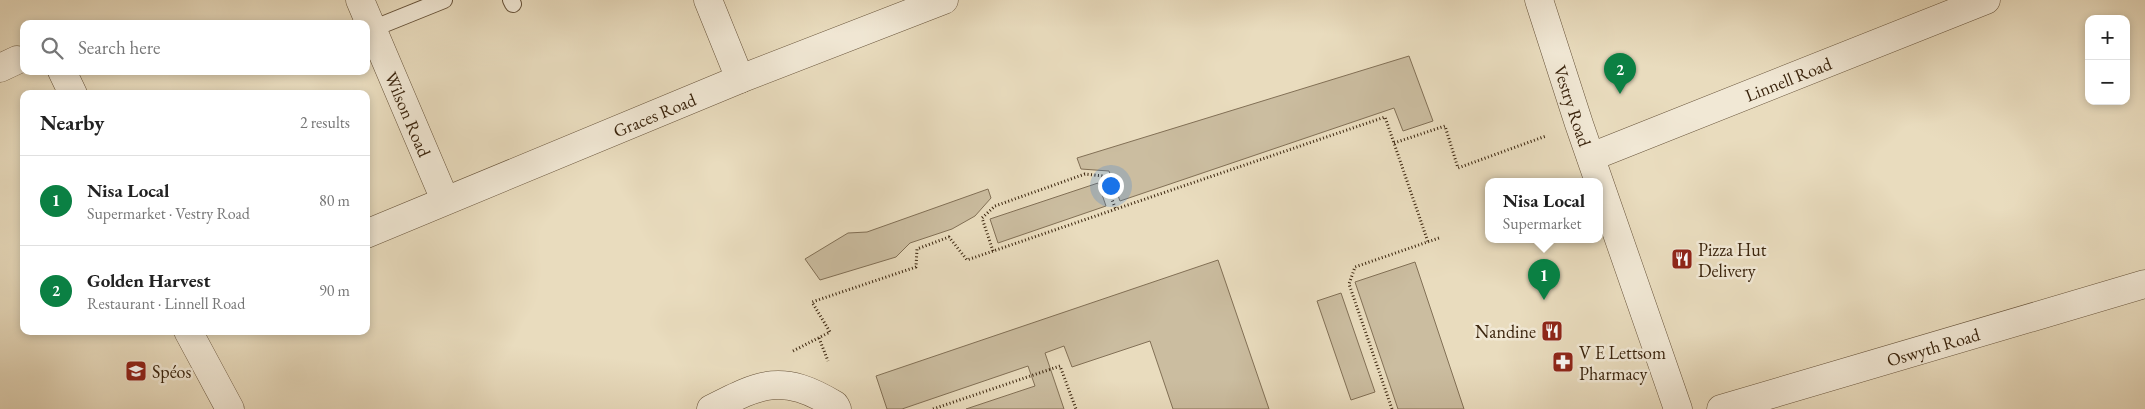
<!DOCTYPE html>
<meta charset="utf-8">
<style>
body{margin:0;font-family:"EB Garamond",serif;background:#f2f2f2;color:#222}
.controls{position:absolute;right:15px;top:15px;display:grid;overflow:hidden;border-radius:10px;box-shadow:0 2px 8px #0003}
.controls button{width:45px;height:45px;display:grid;place-items:center;padding:0;border:0;border-bottom:1px solid #e0e0e0;background:#fff;color:#222;font:25px sans-serif}
.you{position:absolute;left:1110px;top:185px;width:18px;height:18px;margin:-12px;border:4px solid #fff;border-radius:50%;background:#1a73e8;box-shadow:0 0 0 8px #1a73e833}
.badge{display:grid;place-items:center;width:32px;height:32px;border-radius:50%;background:#0b8043;color:#fff;font-size:16px;font-weight:700}
.pin{position:absolute;translate:-50% -41px;filter:drop-shadow(0 1px 2px #0008)}
.pin::after{content:'';position:absolute;top:26px;width:18px;height:15px;background:inherit;clip-path:polygon(0 0,100% 0,50% 100%)}
.popup{position:absolute;left:1485px;top:178px;width:118px;height:65px;box-sizing:border-box;display:grid;place-content:center;border-radius:10px;background:#fff;filter:drop-shadow(0 1px 4px #0005);font-size:16px;white-space:nowrap;color:#767676}
.popup b{font-size:19px;color:#222}
.popup::after{content:'';position:absolute;left:50%;top:100%;margin-left:-10px;border:10px solid transparent;border-top-color:#fff}
.list{margin:0;padding:0;list-style:none}
h2{display:flex;justify-content:space-between;align-items:center;height:65px;margin:0;padding:0 20px;font-size:21px}
h2 small{font-size:16px;font-weight:400;color:#767676}
.list li{display:grid;grid-template-columns:32px 1fr auto;gap:15px;align-items:center;box-sizing:border-box;height:90px;padding:0 20px;border-top:1px solid #e0e0e0}
.list b{display:block;font-size:19px;white-space:nowrap}
.list p{margin:0;font-size:16px;white-space:nowrap;color:#767676}
.list em{font-size:16px;font-style:normal;color:#767676}
.icon{flex:none;width:28px;height:28px;fill:none;stroke:currentColor;stroke-width:2;stroke-linecap:round;stroke-linejoin:round}
.map{position:relative;flex:none;width:2145px;height:409px;overflow:hidden}
.search{position:absolute;background:#fff;box-shadow:0 2px 8px #0003;left:20px;top:20px;width:350px;height:55px;display:flex;align-items:center;gap:12px;box-sizing:border-box;padding:0 18px;border-radius:10px;color:#767676;font-size:19px}
.panel{position:absolute;background:#fff;box-shadow:0 2px 8px #0003;left:20px;top:90px;width:350px;height:245px;border-radius:10px}
.map>svg:first-child{display:block}
</style>
<div class="map">
<svg width="2145" height="409" viewBox="0 0 2145 409">
<rect width="100%" height="100%" fill="#e9dcbe"/>
<filter id="stains"><feTurbulence type="fractalNoise" baseFrequency=".004" numOctaves="4"/><feColorMatrix values="0 0 0 0 .2 0 0 0 0 .09 0 0 0 0 .02 0 0 0 .5 -.17"/></filter>
<radialGradient id="worn" r=".72"><stop offset=".6" stop-color="#630" stop-opacity="0"/><stop offset="1" stop-color="#630" stop-opacity=".3"/></radialGradient>
<path fill="#cbbda0" stroke="#827056" d="M1409,56L1433,121L1403,131L1394,108L1120,201L1109,171L1081,169L1077,158Z
M1098,183L1106,206L998,243L990,219Z
M988,189L991,198L975,216L952,229L910,243L896,257L820,280L805,259L848,233L867,232Z
M1218,260L1269,409H1173L1150,341L1072,367L1064,346L1045,353L1064,409H966L1035,386L1028,366L902,409H887L876,376Z
M1415,262L1464,409H1398L1355,282Z
M1341,293L1375,392L1351,400L1317,301Z"/>
<g fill="none" stroke-linecap="round" stroke-linejoin="round">
<g stroke="#665239" stroke-width="18">
<path id="lane" d="M511,0L513,4
M372,29L444,0"/>
</g>
<g stroke="#665239" stroke-width="29">
<g id="street">
<path id="s1" d="M360,0L445,200"/>
<path d="M708,0L740,79"/>
<path id="s2" d="M1539,0L1579,124L1678,409"/>
<path d="M0,68L17,60"/>
<path d="M62,71L73,94"/>
<path id="s3" d="M1591,157L1986,0"/>
<path id="s4" d="M366,234L740,79L944,0"/>
<path d="M188,331L230,409"/>
<path d="M711,409C762,383 782,373 835,405L837,409"/>
<path id="s5" d="M1721,409L2145,284"/>
</g>
</g>
<path stroke="#3a240d" stroke-width="3" stroke-dasharray="1 2.5" stroke-linecap="butt" d="M1394,143L1445,126L1458,168L1546,136
M993,251L982,218L995,206L1085,174L1103,176L1116,210
M819,338L828,361
M793,351L830,332L812,302L916,267L917,249L949,237L967,260L1385,117L1428,242
M933,409L1060,366L1076,409
M1392,409L1349,284L1355,267L1439,238"/>
<use href="#lane" stroke="#f1e8d5" stroke-width="16"/>
<use href="#street" stroke="#f1e8d5" stroke-width="28"/>
</g>
<defs>
<g id="restaurant-square" transform="scale(1.125)"><rect x="-9" y="-9" width="18" height="18" rx="4" fill="#8f2418" stroke="#f1e8d5"/><path d="M-5-6h1v4h1v-4h1v4h1v-4h1v5L-1.5 .5V6h-2V.5L-5-1ZM5-6V6H3V1.5H1.5Q1.5-4 5-6Z" fill="#fff"/></g>
<g id="pharmacy-square" transform="scale(1.125)"><rect x="-9" y="-9" width="18" height="18" rx="4" fill="#8f2418" stroke="#f1e8d5"/><path d="M-2-6h4v4h4v4h-4v4h-4v-4h-4v-4h4Z" fill="#fff"/></g>
<g id="school-square" transform="scale(1.125)"><rect x="-9" y="-9" width="18" height="18" rx="4" fill="#8f2418" stroke="#f1e8d5"/><path d="M0-5L7-2L0 1L-7-2ZM-4 1L0 2.5L4 1V4Q0 6-4 4Z" fill="#fff"/></g>
</defs>
<g fill-rule="evenodd">
<use href="#restaurant-square" x="1682" y="259"/>
<use href="#restaurant-square" x="1552" y="331"/>
<use href="#pharmacy-square" x="1563" y="362"/>
<use href="#school-square" x="136" y="371"/>
</g>
<g text-anchor="middle" dominant-baseline="central" stroke-width="5" stroke-linejoin="round" paint-order="stroke">
<g font-size="18" fill="#3a240d" stroke="#f1e8d5">
<text stroke="none"><textPath href="#s3" startOffset="212">Linnell Road</textPath></text>
<text stroke="none"><textPath href="#s2" startOffset="111">Vestry Road</textPath></text>
<text stroke="none"><textPath href="#s1" startOffset="124">Wilson Road</textPath></text>
<text stroke="none"><textPath href="#s4" startOffset="312">Graces Road</textPath></text>
<text stroke="none"><textPath href="#s5" startOffset="221">Oswyth Road</textPath></text>
</g>
<g font-size="18" fill="#3a240d" stroke="#f1e8d5" text-anchor="start">
<text x="1698" y="249">Pizza Hut<tspan x="1698" dy="21">Delivery</tspan></text>
<text x="1536" y="331" text-anchor="end">Nandine</text>
<text x="1579" y="352">V E Lettsom<tspan x="1579" dy="21">Pharmacy</tspan></text>
<text x="152" y="371">Spéos</text>
</g>
</g>
<rect width="100%" height="100%" filter="url(#stains)"/>
<rect width="100%" height="100%" fill="url(#worn)"/>
</svg>
<div class="controls">
<button>+</button>
<button>−</button>
</div>
<div class="you"></div>
<div class="pin badge" style="left:1544px;top:300px">1</div>
<div class="popup"><b>Nisa Local</b>Supermarket</div>
<div class="pin badge" style="left:1620px;top:94px">2</div>
<div class="search"><svg class="icon" aria-label="search" viewBox="0 0 24 24"><circle cx="10" cy="10" r="6"/><path d="M15 15l6 6"/></svg>Search here</div>
<section class="panel">
<h2>Nearby<small>2 results</small></h2>
<ul class="list">
<li><span class="badge">1</span><div><b>Nisa Local</b><p>Supermarket · Vestry Road</p></div><em>80 m</em></li>
<li><span class="badge">2</span><div><b>Golden Harvest</b><p>Restaurant · Linnell Road</p></div><em>90 m</em></li>
</ul>
</section>
</div>
